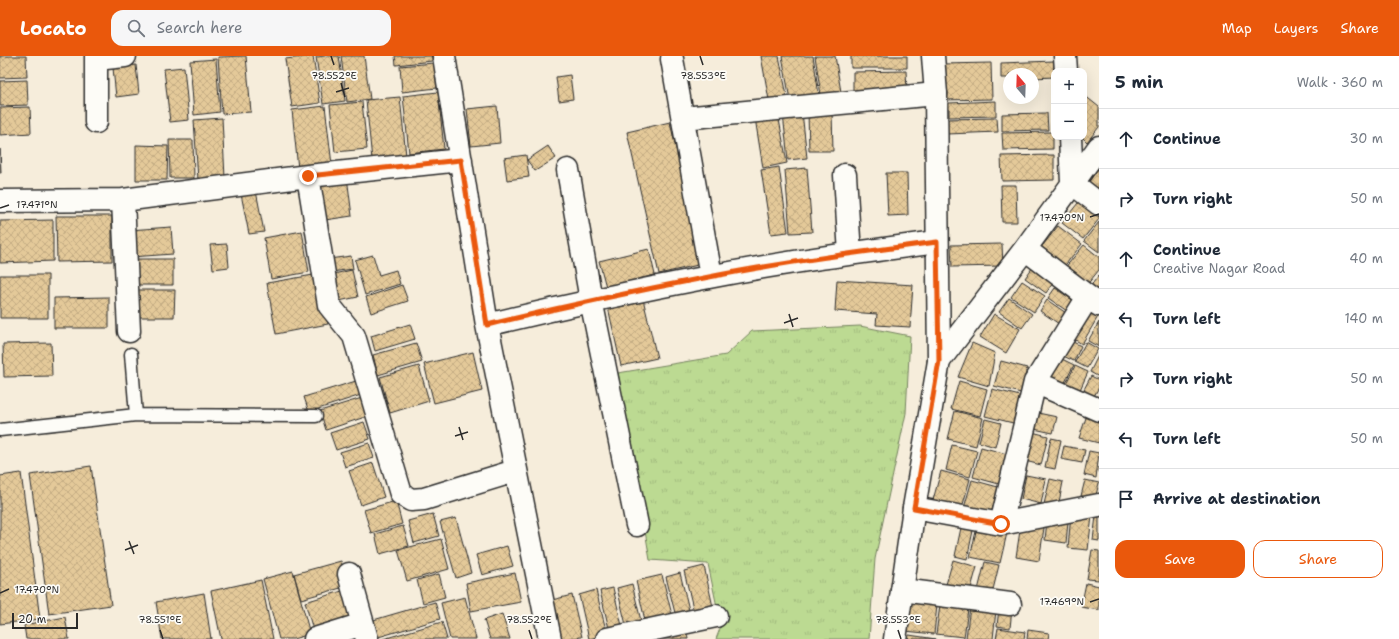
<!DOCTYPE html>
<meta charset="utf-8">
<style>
body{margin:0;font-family:"Shantell Sans",sans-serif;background:#f6f6f7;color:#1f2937}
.controls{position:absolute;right:12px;top:12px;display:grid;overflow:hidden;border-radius:8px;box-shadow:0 4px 16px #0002}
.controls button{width:36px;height:36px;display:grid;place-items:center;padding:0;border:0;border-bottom:1px solid #e0e1e3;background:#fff;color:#1f2937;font:20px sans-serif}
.compass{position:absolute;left:1003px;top:12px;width:36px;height:36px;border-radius:50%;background:#fff;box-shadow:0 4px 16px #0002;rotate:341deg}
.scale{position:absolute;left:12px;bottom:10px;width:66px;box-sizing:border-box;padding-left:4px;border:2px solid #2b2b2b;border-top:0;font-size:11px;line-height:14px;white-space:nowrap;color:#2b2b2b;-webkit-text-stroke:3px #fdfcf7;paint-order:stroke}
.stop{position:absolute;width:12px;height:12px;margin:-9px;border:3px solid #ea580c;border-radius:50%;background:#fff}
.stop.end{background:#ea580c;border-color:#fff;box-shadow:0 1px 4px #0008}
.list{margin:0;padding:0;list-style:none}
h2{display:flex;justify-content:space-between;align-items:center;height:52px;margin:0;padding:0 16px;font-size:17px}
h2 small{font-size:13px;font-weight:400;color:#747a83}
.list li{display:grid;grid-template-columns:26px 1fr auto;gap:12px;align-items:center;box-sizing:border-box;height:60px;padding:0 16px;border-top:1px solid #e0e1e3}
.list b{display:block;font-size:15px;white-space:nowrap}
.list p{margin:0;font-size:13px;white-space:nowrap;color:#747a83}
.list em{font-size:13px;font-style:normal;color:#747a83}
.actions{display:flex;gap:8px;padding:12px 16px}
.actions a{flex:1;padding:9px 0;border:1px solid #ea580c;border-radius:12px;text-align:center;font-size:14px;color:#ea580c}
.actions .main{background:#ea580c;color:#fff}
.icon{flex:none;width:22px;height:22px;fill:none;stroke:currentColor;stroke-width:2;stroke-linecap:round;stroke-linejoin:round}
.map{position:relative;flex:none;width:1099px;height:583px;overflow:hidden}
header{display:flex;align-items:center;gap:24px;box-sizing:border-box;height:56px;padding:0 20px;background:#ea580c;color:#fff}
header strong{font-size:19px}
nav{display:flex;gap:22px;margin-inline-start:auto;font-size:14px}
.search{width:280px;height:36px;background:#f6f6f7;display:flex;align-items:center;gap:10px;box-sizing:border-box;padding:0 14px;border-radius:12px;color:#747a83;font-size:15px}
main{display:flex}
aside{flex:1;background:#fff}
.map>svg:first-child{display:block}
</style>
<header>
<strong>Locato</strong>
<div class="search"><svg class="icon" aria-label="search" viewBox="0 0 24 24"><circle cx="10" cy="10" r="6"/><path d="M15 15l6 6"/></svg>Search here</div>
<nav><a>Map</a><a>Layers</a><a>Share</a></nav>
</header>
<main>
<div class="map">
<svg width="1099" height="583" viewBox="0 0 1099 583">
<defs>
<pattern id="grass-tufts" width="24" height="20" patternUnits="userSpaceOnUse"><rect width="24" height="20" fill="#bcda92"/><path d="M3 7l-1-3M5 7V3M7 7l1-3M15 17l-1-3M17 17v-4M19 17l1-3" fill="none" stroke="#a2bb7e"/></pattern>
<pattern id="building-cross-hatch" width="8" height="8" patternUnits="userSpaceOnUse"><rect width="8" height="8" fill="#e4c999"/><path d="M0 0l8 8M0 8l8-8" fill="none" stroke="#c4ad84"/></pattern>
</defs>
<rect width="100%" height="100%" fill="#f6eddb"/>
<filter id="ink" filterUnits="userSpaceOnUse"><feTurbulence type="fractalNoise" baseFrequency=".025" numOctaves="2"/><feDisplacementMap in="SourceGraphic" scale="8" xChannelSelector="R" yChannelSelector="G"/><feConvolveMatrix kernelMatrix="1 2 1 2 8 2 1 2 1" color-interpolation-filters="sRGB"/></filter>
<g filter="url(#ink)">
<path fill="url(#grass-tufts)" stroke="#74825e" d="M860,270L910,280L906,357L875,503L869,583H716L721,570L708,508L650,504L618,317L726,299L752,275Z"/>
<path fill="url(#building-cross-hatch)" stroke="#2b2b2b" d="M0,0H26L27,21L0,22Z
M246,0L251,56L222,58L218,1Z
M313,0L320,47L292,51L285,3Z
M326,0H339L345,45L323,48L316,1Z
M341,0H364L370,43L347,46Z
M395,0H432V5L396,9Z
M761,0H779L787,40L769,44Z
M782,0H813L819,39L790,44Z
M815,0H835L841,36L821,39Z
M851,0H907V12H851Z
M216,3L220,56L194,59L190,5Z
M1054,5V21L1033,22V18H1009V22H1001V7Z
M434,7L437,32L402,36L400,10Z
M991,7L992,43L944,44L943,8Z
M136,9L139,38L116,41L113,12Z
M184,11L189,64L170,66L164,13Z
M906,15L907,34L853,36V16Z
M570,19L573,43L559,45L556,21Z
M27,24L28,49L0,50V25Z
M438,36L444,93L409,97L403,40Z
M1084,39L1099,51V71L1087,86L1082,81H1084Z
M400,41L406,100L372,104L366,44Z
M996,45V60L949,61V47Z
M362,46L367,93L335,96L330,49Z
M325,50L332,109L298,113L292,54Z
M497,50L500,87L471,90L467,53Z
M30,51L31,77L0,79V52Z
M802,56L807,102L788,104L783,58Z
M808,56H832L833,95H809Z
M1047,57L1048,74L1002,75V58Z
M778,58L787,107L763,112L755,62Z
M222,62L225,122L198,124L194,64Z
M997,62L998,76L947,78L946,63Z
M670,66L702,208L659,218L627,76Z
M1053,76V93L1003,94L1002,77Z
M169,84H193L194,122H170Z
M136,89L168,90L167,124H136Z
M548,90L556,102L535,115L527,104Z
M0,93L1,117H0Z
M526,99L529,121L507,124L504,102Z
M1054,99V124L1002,125L1001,100Z
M779,111L788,176L771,178L761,114Z
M1099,111V135L1088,127Z
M807,112L812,176L790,177L785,114Z
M886,117H907L908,159L888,160Z
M347,121L352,160L325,164L319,125Z
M1001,129H1016L1017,166H1002Z
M256,135L264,176L249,178L241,138Z
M1082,142L1099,155V163L1083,183L1062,167Z
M56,160H112V205L57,206Z
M53,164V205L0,207V165Z
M1099,166V196L1084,185Z
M1058,170L1082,188L1062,213L1039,194Z
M171,171L173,198L131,201L129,174Z
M302,175L309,216L271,223L264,182Z
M227,188L229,211L213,213L210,189Z
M1002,188L1003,210L952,211L951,189Z
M1084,189L1099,201V214L1086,230L1064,213Z
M649,193L655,219L606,231L599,205Z
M373,199L379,219L396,214L400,228L365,239L355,204Z
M351,200L353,213L331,216L329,203Z
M133,203H173V229H133Z
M1035,208L1056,223L1046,237L1025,222Z
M352,214L358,241L334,246L329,219Z
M319,218L328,268L276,278L267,227Z
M0,219H48V262H0Z
M1099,219V239L1089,232Z
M837,224L913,229L910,271L876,269L877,258L835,255Z
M1022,225L1045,240L1034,256L1011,241Z
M402,229L408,245L371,257L366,241Z
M1055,232L1077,247L1070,257L1048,242Z
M133,234H175L174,261H132Z
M109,241V272H54V242Z
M1009,242L1032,258L1022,272L999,256Z
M643,243L657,302L621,310L608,251Z
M1047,244L1069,259L1062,270L1040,255Z
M1086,252L1099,259L1082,288L1069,280Z
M994,258L1020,273L1006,297L980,281Z
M1099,266V291L1088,285Z
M410,268L415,283L375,295L371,280Z
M1069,284L1081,290L1074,305L1061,299Z
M1086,286L1098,293L1087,312L1075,306Z
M51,287L52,320L4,321L3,288Z
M416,287L422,306L378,319L373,299Z
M972,287L995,297L989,330L958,321Z
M473,296L482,335L434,347L424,308Z
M1099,298V321L1090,316Z
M1060,302L1074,309L1063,330L1048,321Z
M1001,305L1027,312L1021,337L994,330Z
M419,310L429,345L390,357L380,321Z
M1075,310L1088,316L1079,336L1065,329Z
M1091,320L1099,324V331L1092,344L1081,339Z
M356,325L361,339L309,356L304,341Z
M959,325L987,333L980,360L951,353Z
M992,333L1020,340L1013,367L985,360Z
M362,342L368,360L326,374L320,355Z
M955,355L983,362L976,390L948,383Z
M1088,356L1099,360V387L1079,382Z
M1038,357L1057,361L1053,377L1034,373Z
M985,363L1001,367L995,391L979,386Z
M364,366L370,383L336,394L330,377Z
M1032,376L1048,380L1041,409L1025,405Z
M1051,382L1061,384L1055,413L1045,411Z
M369,387L374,402L345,411L340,396Z
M952,389L977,395L970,421L946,414Z
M1064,390L1085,394L1082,407L1061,403Z
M981,391L1007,398L999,428L973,421Z
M1089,395L1099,397L1096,422L1084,419Z
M373,407L384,441L361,449L349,415Z
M91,410L111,549L49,558L30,419Z
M941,415L970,423L962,452L933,444Z
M21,417L40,563L0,568V420Z
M1026,419L1046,423L1041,448L1021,443Z
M1050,423L1063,426L1058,451L1044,448Z
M972,424L998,431L991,459L964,452Z
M1085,424L1099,427L1095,443L1081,440Z
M396,445L402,468L371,477L364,454Z
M1097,452L1099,453V485L1093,484Z
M433,458L439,480L414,487L408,465Z
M1071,458L1092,460L1088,494L1068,492Z
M456,462L471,517L456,522L440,466Z
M1047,464L1068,466L1066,487L1045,484Z
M962,467L974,470L967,503L955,500Z
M1021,468L1044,472L1039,505L1016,501Z
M403,470L409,490L380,498L375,478Z
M977,471L1007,477L1000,507L970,501Z
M441,483L449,513L407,525L398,494Z
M507,490L513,510L482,519L476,499Z
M1092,494L1099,495V524L1087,523Z
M953,504L977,511L969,539L945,532Z
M341,505L348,530L301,543L294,518Z
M985,506L999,509L991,542L977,538Z
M704,510L713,551L694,556L684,515Z
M293,515L310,578L293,583H279L263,523Z
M515,517L521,546L471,555L466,527Z
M680,517L690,558L676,561L666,521Z
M439,518L445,541L423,547L417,524Z
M662,519L673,563L646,569L636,525Z
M261,524L273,583H221L211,535Z
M1086,527L1099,530V554L1081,551Z
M632,528L642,569L627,573L617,532Z
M613,532L623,574L610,577L600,535Z
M349,533L357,561L313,574L305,546Z
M596,534L607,578L589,583L579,539Z
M204,537L211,583H162L156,546Z
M572,539L582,581L561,583L552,544Z
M465,541L476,583H450L441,547Z
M435,546L440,563L375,582L370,565Z
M909,546L937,549L934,578L905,575Z
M940,549L968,553L964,581L936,578Z
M970,551L996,554L993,583L966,582Z
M999,552L1012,553L1010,572L997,570Z
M502,558L510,583H490L484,564Z
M65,561L69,583H26L24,569Z
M442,566L447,583H383Z
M998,572L1025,576L1024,583H996Z
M686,573L688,583H662V580Z
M1028,574L1049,577L1048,583H1027Z
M909,579L936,583H908Z"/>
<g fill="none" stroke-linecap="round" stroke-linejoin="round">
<g stroke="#2b2b2b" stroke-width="15">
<path id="service" d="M131,298L136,359
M0,374L136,359L316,360"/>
</g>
<g stroke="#2b2b2b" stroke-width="25">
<path id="minor" d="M96,0V66
M444,0L487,269L550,583
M1065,0L1066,15
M96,3L125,0
M672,3L711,220
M683,62L936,38
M1070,81L1072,127L1099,148
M568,114L591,244L637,469
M845,119L850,198
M308,120L329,249L354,280L401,438L411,444L424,443L515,415
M123,144L129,275
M0,145L123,144L308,120L461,104
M1025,193L1099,249
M487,269C561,251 635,235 709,221C785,206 861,196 937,186
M939,305L1025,193L1099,91
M1035,326L1099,354
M914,452L1001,468L1099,449
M1001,468L1035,326L1088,241
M349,518L367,583
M902,534L1010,548
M315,583L363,568
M607,583L716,560"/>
</g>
<g stroke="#2b2b2b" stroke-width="25">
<path id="tertiary" d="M895,583L914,452L939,305L936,38L933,0"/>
</g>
<use href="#service" stroke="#fdfcf7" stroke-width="12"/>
<use href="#minor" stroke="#fdfcf7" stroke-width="22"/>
<use href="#tertiary" stroke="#fdfcf7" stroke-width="22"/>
</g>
</g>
<g fill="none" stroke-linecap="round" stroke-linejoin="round" filter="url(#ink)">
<path stroke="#ea580c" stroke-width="5" d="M308,120L461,104L487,269C561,251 635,235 709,221C785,206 861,196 937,186L939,305L914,452L1001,468"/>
</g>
<path fill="none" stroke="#2b2b2b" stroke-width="1.5" d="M331,0L334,9M700,0L703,9M341,27L345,41M336,36L349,32M0,152L9,149M1090,161L1099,158M789,258L793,271M784,267L798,262M459,371L463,384M455,380L468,376M129,485L134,498M125,494L138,489M0,537L9,533M1090,546L1099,543M160,574L163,583M529,574L532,583M898,574L901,583"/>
<g font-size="10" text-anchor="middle" fill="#2b2b2b" stroke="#fdfcf7" stroke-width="3.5" stroke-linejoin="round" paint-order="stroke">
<text x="334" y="23">78.552°E</text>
<text x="703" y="23">78.553°E</text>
<text x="37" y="152">17.471°N</text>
<text x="1062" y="165">17.470°N</text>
<text x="37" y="537">17.470°N</text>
<text x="1062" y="549">17.469°N</text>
<text x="160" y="567">78.551°E</text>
<text x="529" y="567">78.552°E</text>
<text x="898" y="567">78.553°E</text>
</g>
</svg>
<div class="controls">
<button>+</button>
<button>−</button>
</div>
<svg class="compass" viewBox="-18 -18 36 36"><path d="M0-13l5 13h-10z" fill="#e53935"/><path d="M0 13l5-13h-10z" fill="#747a83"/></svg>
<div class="scale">20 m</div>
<div class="stop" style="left:1001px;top:468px"></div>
<div class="stop end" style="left:308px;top:120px"></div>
</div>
<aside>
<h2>5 min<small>Walk · 360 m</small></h2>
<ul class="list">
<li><svg class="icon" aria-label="ahead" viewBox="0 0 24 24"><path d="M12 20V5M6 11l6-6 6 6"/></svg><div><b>Continue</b></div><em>30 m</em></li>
<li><svg class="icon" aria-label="right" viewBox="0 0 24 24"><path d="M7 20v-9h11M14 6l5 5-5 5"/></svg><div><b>Turn right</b></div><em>50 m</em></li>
<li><svg class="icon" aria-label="ahead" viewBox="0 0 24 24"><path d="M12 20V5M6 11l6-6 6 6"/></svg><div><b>Continue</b><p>Creative Nagar Road</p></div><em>40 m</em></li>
<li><svg class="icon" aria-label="left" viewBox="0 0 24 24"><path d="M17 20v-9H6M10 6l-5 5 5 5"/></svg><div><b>Turn left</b></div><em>140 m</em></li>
<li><svg class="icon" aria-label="right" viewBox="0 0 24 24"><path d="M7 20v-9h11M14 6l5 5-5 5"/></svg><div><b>Turn right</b></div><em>50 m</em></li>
<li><svg class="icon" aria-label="left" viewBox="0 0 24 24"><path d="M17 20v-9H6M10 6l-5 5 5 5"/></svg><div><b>Turn left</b></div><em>50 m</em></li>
<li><svg class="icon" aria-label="arrive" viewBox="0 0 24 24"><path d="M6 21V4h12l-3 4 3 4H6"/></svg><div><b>Arrive at destination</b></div></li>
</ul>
<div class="actions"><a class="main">Save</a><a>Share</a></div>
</aside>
</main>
